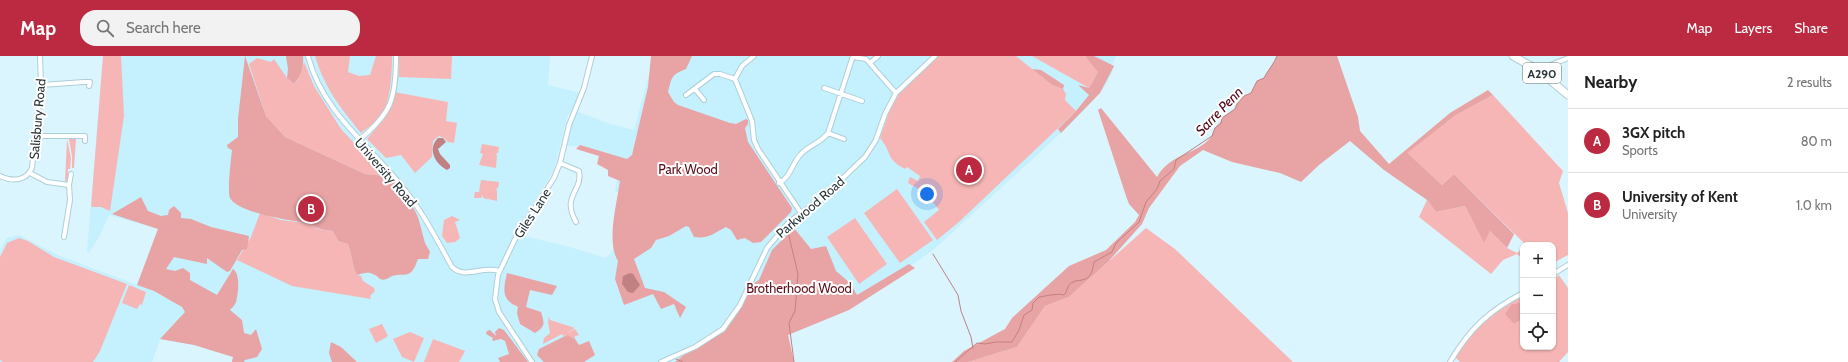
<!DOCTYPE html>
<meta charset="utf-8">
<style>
body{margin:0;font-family:Cabin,sans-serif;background:#f2f2f2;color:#222}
.controls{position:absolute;right:12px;bottom:12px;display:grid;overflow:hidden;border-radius:8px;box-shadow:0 1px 3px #0004}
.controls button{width:36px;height:36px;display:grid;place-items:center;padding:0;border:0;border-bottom:1px solid #e0e0e0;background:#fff;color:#222;font:20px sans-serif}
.you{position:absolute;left:927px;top:138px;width:14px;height:14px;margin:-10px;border:3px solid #fff;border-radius:50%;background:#1a73e8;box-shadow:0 0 0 6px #1a73e833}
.badge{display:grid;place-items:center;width:26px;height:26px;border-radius:50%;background:#bb2a40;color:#fff;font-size:13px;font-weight:700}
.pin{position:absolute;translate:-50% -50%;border:2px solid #fff;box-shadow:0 1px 4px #0006}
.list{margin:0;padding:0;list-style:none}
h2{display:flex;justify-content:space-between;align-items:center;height:52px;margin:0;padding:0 16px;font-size:17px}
h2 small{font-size:13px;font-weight:400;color:#767676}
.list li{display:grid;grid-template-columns:26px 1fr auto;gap:12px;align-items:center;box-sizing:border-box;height:64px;padding:0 16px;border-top:1px solid #e0e0e0}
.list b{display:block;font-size:15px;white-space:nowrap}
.list p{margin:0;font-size:13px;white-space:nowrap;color:#767676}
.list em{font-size:13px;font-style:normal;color:#767676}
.icon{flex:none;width:22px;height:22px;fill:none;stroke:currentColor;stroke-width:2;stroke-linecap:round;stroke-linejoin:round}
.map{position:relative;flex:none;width:1568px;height:306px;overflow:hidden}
header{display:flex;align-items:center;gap:24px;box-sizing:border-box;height:56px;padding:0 20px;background:#bb2a40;color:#fff}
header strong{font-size:19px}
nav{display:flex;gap:22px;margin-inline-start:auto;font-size:14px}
.search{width:280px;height:36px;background:#f2f2f2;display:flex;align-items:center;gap:10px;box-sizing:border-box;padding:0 14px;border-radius:16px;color:#767676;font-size:15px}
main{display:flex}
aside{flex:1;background:#fff}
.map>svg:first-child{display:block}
</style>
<header>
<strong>Map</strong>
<div class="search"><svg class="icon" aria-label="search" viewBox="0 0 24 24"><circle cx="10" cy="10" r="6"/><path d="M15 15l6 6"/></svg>Search here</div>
<nav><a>Map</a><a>Layers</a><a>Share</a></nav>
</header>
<main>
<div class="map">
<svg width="1568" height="306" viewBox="0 0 1568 306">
<rect width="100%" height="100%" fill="#daf5fe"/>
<path fill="#c5f0fd" d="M103,0H550L548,29L581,37L567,62L554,114L515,178L570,191L606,202L613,194L614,170L621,138L615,135L617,124L599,97L576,90H566L576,55L610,68L634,74L654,0H1116L1112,9L1114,10L1112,17L1105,30L1091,47L1061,77L933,194L850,253L789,276L754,306H232L233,301L194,289L160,283L152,306H0V195L7,182L19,179L60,200L137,229L158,173L109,159L99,181L89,197L87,196Z"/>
<path fill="#f7b6b6" d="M103,0H121L124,60L110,155L101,151H91Z
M315,0H350L348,16L359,20L370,19L376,0H392C392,16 391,48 380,61C375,67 367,72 361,77C340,51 325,33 315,0Z
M398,0H452L451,23L399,21Z
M938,0H1016L1052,29L1063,33L1066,38L1065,44L1076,55L960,165L937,184L924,166L939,154L926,137L908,127L910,121L918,125L920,120L907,111L905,113C885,102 893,98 880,82L891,51L897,40Z
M1032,0H1084L1091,5L1098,16L1089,32Z
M257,2L271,6L274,3L287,22L294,28L298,24L304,6L314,30L341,73L385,120L365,118L285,81L266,60L249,8Z
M394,36L448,46L446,65L457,67L454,87L448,86L444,82L439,80L433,85L432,101L415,117L401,99L386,102L367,83L387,59L392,49Z
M1493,39L1563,115L1559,127L1568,157V199L1553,207V189H1526L1454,118L1442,129L1406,97L1456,59Z
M76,82L74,112H72V100L69,83Z
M67,83L71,102L70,113H68V124L65,126Z
M482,88L499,91L498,97L495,98L497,99L496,112L479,109L483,98L480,97Z
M481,124L499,126L498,132L495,133L497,134V145L483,142V139L481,142H474L475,136H479Z
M897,133L933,184L900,207L864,157Z
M1427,144L1436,156L1465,150L1484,186L1490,175L1507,192L1517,197L1523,192V203L1517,198L1503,204L1491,218L1419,161Z
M260,157L281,164L313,168L318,173L333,175L338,185L348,188C352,199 352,210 357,219L361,220L363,225L374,232L375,235L370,240L371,243L292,230L237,204L251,181Z
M452,160L460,164L455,166L460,182L455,186L447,187L442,180L444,164Z
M855,162L887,208L859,228L827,181Z
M1146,172L1175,193L1293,306H968L1017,291L1045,250L1069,241Z
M19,182L28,185L54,201L127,228L100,295L93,306H3L0,304V201L7,187Z
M1559,219L1568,232V296L1559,306H1460L1455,301L1473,276L1502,250L1523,241V246L1512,248L1514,268L1523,263V291H1553V223Z
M129,229L146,236L142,249L140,248L137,253L122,247Z
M549,260L550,264L575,272L566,277L575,273L579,279L575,280V283L566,279L563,280L562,278L543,288L544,282L550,277L548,266Z
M382,268L388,280L386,281H387L376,287L369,273Z
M410,276L424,282L414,306L402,301L393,283Z
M433,283L465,295L459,306H424Z"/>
<path fill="#e8a3a4" d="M245,0L266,60L285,81L365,118L385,120L393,123L409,143L418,161L425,187L430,196L428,203H418C410,225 406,216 392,220C388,222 385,225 380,223C379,222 376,219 375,219C369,215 363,217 357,219C352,210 352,198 348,188L338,185L333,175C329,174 322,174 318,172C315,171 314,168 310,168C293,164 239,158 230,142C227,136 231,103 232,94L228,92L227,89L238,81V63Z
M286,0H303C304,9 301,21 294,28L287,22L288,13Z
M651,0H692L686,13C671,19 672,21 668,36L674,46L678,49L730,67L736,68L746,63L748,64V68L745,72L748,86L792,152L791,156L761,186L753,187L745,182L737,184L731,174L726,171C714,177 709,183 694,181L689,171L686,170L669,180L656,184L651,192L634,203L645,232L664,236L686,251L680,262L674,248L661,253L653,238L624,249L615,223L618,205C606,186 617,147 620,125L608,120V114L597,108L599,100L576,93L580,89L627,103L632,99L648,31Z
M1085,0H1094L1114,10L1100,37L1061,77L1058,73L1076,55L1089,39L1078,29L1089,32L1098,16Z
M1277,0H1337L1358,61L1360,75L1389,108L1450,57L1488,34L1493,39L1456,59L1407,97L1442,129L1454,118L1514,178L1507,192L1490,175L1484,187L1465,150L1436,156L1427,144L1384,114L1350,85L1319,109L1301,126L1280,117L1232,106L1203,94L1180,110L1149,152L1142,168L1108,206L1069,241L1045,250L1017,291L968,306H952L964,295L1005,273L1012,262L1069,210L1106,194L1135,166L1139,159L1129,148L1126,140L1098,54L1101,52L1157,121C1170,97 1197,99 1211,81C1213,78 1213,75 1215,72C1218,68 1221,68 1222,62L1235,53L1237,48L1244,40L1251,37L1257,25L1264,22C1268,14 1274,8 1277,0Z
M1032,13L1041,14L1064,29L1063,33L1052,29Z
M141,141L148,155L161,160L168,159L169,154L174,150L181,157V162L191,163L211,171L249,180L247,193L242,194L230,215L227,216L207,202V208L174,201L166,213L175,215L183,212L190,217V224L217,239L233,213C241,218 238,238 236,246C235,249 232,252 230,254L242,264L244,277L251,279L256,273L262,293L257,301L245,304L244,306H232L233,301L194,289L160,283L185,256L182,251L154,235L137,229L158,173L112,158Z
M794,172L811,193L826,190L836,215L850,227L857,239L909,208L915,212L849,254L788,279L794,306H675L685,298L725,275L741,252L753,228L759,224L772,194Z
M507,217L557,230L552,239L530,234L526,251L541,256C545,269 545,270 535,277L520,268L517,257L518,251C516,249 512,249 510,246C501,239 505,227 507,217Z
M1523,246V263L1514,268L1505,258L1512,248Z
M499,272L504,274L528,306H500L498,302L509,298L505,285L501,283L492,285L493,282L486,278L487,275L490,274L496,280L495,276Z
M567,279L575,283L579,289L589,285L595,299L584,306H544L537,299L539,293Z
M331,286L341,291L357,306H332L329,297Z"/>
<path fill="#c18081" d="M438,82H443L446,86L438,93L440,98L450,109V112L447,114C435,108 427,93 438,82Z
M630,217L633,218L640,229L633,237L628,236L622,228L623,220Z"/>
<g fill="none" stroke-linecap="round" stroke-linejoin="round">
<path stroke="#c18081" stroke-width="1" d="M788,176L798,218L795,255L789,267L794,306
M933,198L958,239L961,255L971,281L973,292
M676,303L683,306
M955,306L977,287L985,288L996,286H1012L1019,274L1024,259L1032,254L1033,247L1039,241C1047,240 1057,237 1064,239C1068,235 1067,228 1073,226C1076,224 1079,225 1082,224C1091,223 1093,213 1094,206L1112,196L1116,187L1139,166L1146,146L1157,133L1160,125L1174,113L1176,104L1212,80L1215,72L1221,67L1222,62L1235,53L1237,48L1244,40L1251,37L1257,25L1264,22C1268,14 1274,8 1277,0"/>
<g stroke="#aecfd9" stroke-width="6">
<path id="street" d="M308,0C323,59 374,92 408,138C426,161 438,186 452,211C466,224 482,209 499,215
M754,0L742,10L735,23L752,65L754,84L758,93L801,157
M853,1L866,3L896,37
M870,7L878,0
M1538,14L1568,2
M41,29L84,26H90L89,30
M824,32L862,45
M695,33L704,44
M686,39L714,18H720L735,23
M828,77L844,83
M35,80H85V85
M359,84C392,57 396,42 396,0
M560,107L579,115C583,136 561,139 576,166
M30,117L47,126L69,129L70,144L64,181
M0,120C13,126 26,125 32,112L41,29L40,0
M779,127C791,121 792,107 801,98C809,89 821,87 828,77L853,0
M69,129L71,118
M1553,218L1568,209
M532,306L499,256L495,243L498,219L516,181L554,122L560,107L569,69L584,32L592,0
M661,306L695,291L723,273L740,249L767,192L789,166L821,143L865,101L876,84L885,58L896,37L935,0
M1450,306C1469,273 1490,254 1523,237"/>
</g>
<g stroke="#aecfd9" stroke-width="9">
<path id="primary" d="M1513,0L1538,14L1568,39"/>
</g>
<use href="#street" stroke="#fff" stroke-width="4"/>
<use href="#primary" stroke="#fff" stroke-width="7"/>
</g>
<g text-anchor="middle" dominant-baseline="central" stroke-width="4" stroke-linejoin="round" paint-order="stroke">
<rect fill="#fff" stroke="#697275" stroke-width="1" x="1523" y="7" width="38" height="20" rx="3"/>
<g font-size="12" font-weight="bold" fill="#29363a">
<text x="1542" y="17">A290</text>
</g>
<g font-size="13" fill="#29363a" stroke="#fff">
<text transform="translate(37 63) rotate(-85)">Salisbury Road</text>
<text transform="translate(386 116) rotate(49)">University Road</text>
<text transform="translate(810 151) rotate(-41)">Parkwood Road</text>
<text transform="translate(532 157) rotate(-57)">Giles Lane</text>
</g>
<g font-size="13" fill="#5e0e1a" stroke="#fff">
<text x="688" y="113">Park Wood</text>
<text x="799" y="232">Brotherhood Wood</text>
</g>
<g font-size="14" font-style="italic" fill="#550314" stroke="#fff">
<text transform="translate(1219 55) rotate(-46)">Sarre Penn</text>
</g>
</g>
</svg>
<div class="controls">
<button>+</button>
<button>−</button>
<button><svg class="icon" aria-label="locate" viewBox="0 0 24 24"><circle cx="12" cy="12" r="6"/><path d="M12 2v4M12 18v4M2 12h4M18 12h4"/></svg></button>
</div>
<div class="you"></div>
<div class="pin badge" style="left:969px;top:114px">A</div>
<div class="pin badge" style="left:311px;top:153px">B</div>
</div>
<aside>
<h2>Nearby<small>2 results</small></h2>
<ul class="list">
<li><span class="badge">A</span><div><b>3GX pitch</b><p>Sports</p></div><em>80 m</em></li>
<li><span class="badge">B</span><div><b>University of Kent</b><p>University</p></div><em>1.0 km</em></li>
</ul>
</aside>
</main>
